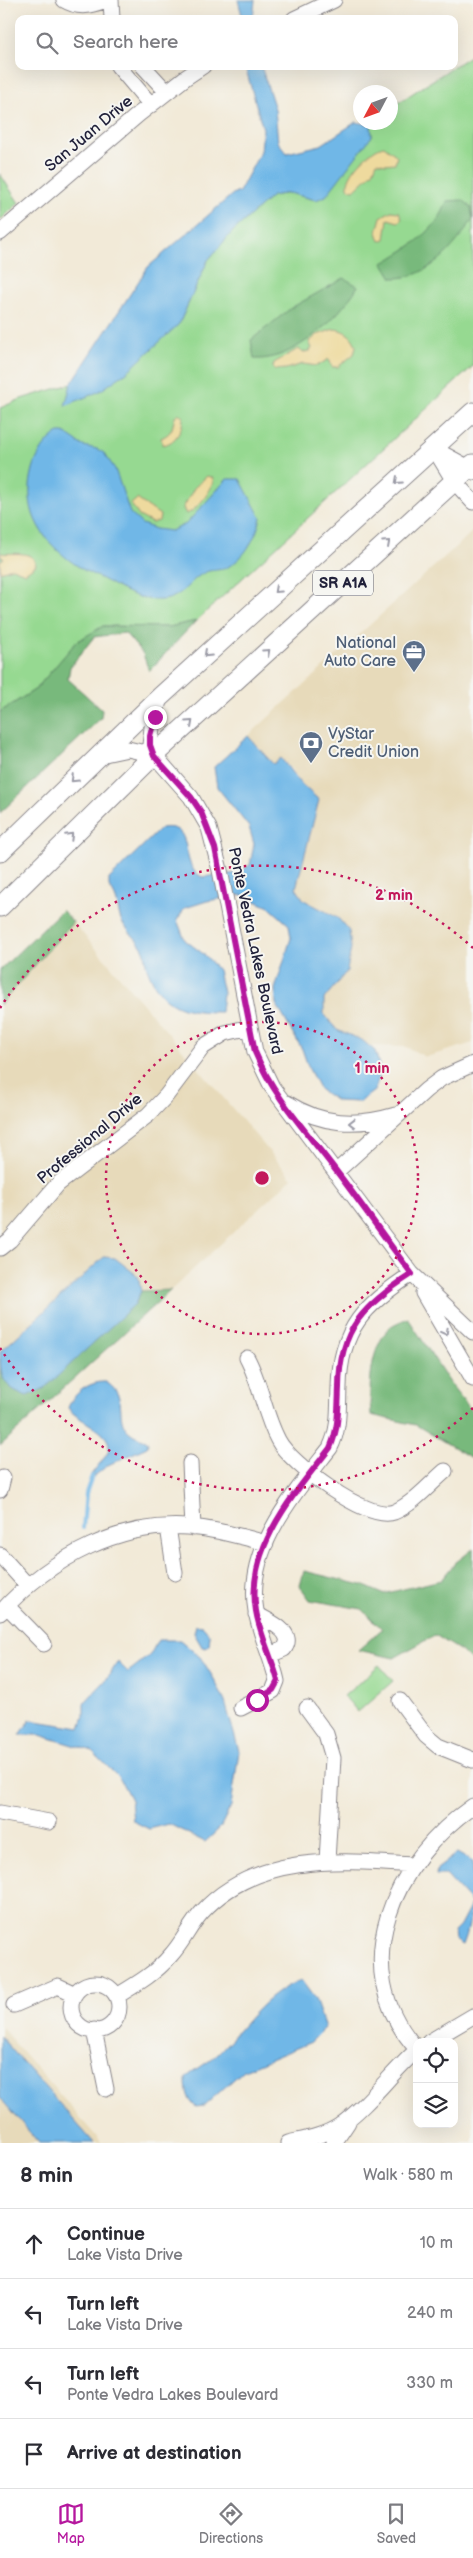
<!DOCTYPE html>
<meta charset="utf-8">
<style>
body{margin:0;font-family:"Balsamiq Sans",sans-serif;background:#f2f2f3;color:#2b2b33}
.controls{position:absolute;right:15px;bottom:15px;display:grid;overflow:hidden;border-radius:10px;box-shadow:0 5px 20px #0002}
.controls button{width:45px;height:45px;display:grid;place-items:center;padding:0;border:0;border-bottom:1px solid #e1e1e2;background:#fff;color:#2b2b33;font:25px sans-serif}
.compass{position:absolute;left:353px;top:85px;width:45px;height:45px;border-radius:50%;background:#fff;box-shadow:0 5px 20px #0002;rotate:229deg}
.stop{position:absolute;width:15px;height:15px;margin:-11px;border:4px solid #b5179e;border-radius:50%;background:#fff}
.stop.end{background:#b5179e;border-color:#fff;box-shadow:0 1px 5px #0008}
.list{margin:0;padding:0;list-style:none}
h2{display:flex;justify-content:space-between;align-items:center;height:65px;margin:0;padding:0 20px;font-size:21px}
h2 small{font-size:16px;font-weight:400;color:#7c7c81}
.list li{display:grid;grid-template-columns:32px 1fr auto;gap:15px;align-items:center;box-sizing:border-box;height:70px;padding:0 20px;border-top:1px solid #e1e1e2}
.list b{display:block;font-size:19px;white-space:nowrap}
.list p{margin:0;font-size:16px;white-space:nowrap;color:#7c7c81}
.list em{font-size:16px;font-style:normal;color:#7c7c81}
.icon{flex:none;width:28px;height:28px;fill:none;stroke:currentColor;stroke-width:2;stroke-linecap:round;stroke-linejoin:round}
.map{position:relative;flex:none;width:473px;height:2143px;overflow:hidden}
.search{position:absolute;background:#fff;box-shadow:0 5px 20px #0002;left:15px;right:15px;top:15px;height:55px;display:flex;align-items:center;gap:12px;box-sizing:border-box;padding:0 18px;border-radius:10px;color:#7c7c81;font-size:19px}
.sheet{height:345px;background:#fff}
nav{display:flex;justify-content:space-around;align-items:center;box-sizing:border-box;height:70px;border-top:1px solid #e1e1e2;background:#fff;font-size:14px;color:#7c7c81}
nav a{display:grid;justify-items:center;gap:2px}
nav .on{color:#b5179e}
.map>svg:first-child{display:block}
</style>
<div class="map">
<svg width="473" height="2143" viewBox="0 0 473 2143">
<rect width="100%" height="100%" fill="#f6f6f2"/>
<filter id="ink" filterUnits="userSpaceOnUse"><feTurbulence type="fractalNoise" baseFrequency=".02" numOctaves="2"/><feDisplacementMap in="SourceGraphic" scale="10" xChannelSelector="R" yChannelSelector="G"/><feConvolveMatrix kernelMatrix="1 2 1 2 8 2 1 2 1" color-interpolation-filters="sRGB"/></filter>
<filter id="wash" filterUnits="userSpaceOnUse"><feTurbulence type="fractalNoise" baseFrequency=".0096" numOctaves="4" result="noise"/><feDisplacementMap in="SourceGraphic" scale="20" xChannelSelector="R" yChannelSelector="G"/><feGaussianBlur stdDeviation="1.12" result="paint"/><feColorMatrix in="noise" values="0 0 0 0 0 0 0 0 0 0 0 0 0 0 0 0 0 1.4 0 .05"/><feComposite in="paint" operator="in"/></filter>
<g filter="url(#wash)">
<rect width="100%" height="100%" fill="#f2ead8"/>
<path fill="#e7daba" d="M473,531V1043L426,1057L406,1047L369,1046L362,1040L337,1030L324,1014V999L347,971L338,918L304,900L296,888L319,800L298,781L292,770L281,758L273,765L248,736Z
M73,922L292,1178L171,1290L141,1291L138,1276L104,1257L0,1352V1005Z
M0,2026L102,2143H0Z"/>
<path fill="#96d991" stroke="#5c7e66" d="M473,54V366L196,621L169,627L103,626L54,668L36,689L0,712V408L21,399L71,384L66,405L179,324L208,260L233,231L272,196L289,193L316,200L372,136L371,125L374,123L390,122L391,109L393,106Z
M0,174L19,203L0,220Z
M379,1665L393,1681L358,1712L344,1696Z"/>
<path fill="#78b97b" stroke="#4d6e5b" d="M463,200L471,207L473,219C454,248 429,279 392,278L383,263C408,248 438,231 447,201Z
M344,278L358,286C340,317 293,362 254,359L251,340L291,308Z
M196,621L149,671L143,654L125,633L94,637L70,667L68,679L102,710L101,718L0,813V712L36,689L76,642L103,626L169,627Z
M62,910L73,922L0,1005V970Z
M171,1290L0,1446V1359L2,1374L135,1304L141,1291Z
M408,1318L452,1386L473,1412V1459L416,1425L371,1415C369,1386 369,1353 388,1329C392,1324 402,1321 408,1318Z
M473,1549V1663L461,1651L435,1635L394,1658L358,1650L382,1629L362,1609L310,1600L300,1586L304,1571L362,1585L383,1594L441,1580L455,1563Z"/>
<path fill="#eeda9e" stroke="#887e6c" d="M384,146L397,156L395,163L385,164L377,162L373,172L354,190L349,189C342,177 372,147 384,146Z
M391,211L399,212L402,219L398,222L388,219L385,239L380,241L377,232L381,217Z
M334,329C345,330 353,336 356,346L354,354L338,367H332L329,359L317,366L303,364L286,369L275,370L273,367L274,363L298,349L304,352L310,351L312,348L309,342L317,335Z
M178,413L183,417C183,429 176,443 163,445L161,438C178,431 170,420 178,413Z
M207,476L213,478C215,488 195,512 186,514L183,508L194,488Z
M137,499L160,515L159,521L152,523L139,516L131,504Z
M1,553C13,555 33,549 36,565L25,573L12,568L0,572V561L4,558L0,556Z"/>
<path fill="#70b7e7" stroke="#496c91" d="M238,0H255L253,19H243Z
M245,66H261L275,109L278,142L287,153L321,145L356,122L371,125L372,136L326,196L316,200L289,193L272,196L233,231L208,260L179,324L127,372L100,391L65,406L71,384L148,267L234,193L239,192L261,151L263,129Z
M59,433H64L83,446L97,449L104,453L115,469L130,513L142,524L156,529L171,531L186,524L227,479H240L261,518C256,537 246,557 228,567C222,571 213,569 206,572C187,580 183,602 155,600C136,599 119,588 102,579C95,575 86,572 79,567C43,543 21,513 33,469C36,457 47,438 59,433Z
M248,736L273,764L281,758L298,781L319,800L296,888L304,900L338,918L349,931L351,948L347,971L324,999V1014L337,1030L362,1040L375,1051L381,1072L374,1091L359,1102L337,1101L320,1090L309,1069L302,1049L276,1004L275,989L291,938L289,925L269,907L242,895L207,901L185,908L177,920L185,940L206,956L218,970L223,993L221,1012C183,1012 161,1007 147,968C145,963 146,958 145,953C141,942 128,932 122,922C116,909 120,900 109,887V879L161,828C192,823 182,853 193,869C194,872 199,875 202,877L237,873L250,865L254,844L249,827L217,787L214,767Z
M104,1257L115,1258L138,1276L141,1291L135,1304L45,1388L27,1396C3,1387 0,1378 0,1352Z
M106,1382C136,1401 103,1427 146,1440L148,1444L147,1447L108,1465L92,1478L91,1475C96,1467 104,1460 108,1452C116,1432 78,1422 68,1408C73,1393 90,1381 106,1382Z
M196,1625L202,1626L210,1635L209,1645L206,1648L202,1647L194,1633Z
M158,1640H180L201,1658L214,1679L225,1702L239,1751L231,1806L220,1828L205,1842L169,1824L149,1829L133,1821L131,1800L120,1779L92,1751L40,1735H20L30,1720L80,1728L84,1716V1703L105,1681L118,1662L128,1672L150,1655Z
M457,1853L473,1862C473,1889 473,1921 463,1945L455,1940L454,1932L460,1926L472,1903L446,1875H436L437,1868Z
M301,1980L315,1999L325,2028L311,2042L244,2070L204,2106L196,2107C187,2100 186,2089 186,2078C195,2069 207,2064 216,2055C244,2028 263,1994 301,1980Z
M0,2036L94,2143H39L0,2098Z"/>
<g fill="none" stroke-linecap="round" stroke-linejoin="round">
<path stroke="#70b7e7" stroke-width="4" d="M83,1528L86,1493L92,1476"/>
</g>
</g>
<g filter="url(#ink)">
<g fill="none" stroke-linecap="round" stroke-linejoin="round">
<g stroke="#8a868a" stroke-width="17">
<path id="minor" d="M64,0C79,9 90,6 106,0
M111,0L112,19
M294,19L334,0
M118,66L151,105
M143,66L167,92
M0,233L139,114L185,78L203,66
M434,448L454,481L473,502
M436,450L469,468L473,472
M160,697L152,728L150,745L154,755L191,797L209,828L220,870L255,1052L272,1087L412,1274L473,1332
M100,755L128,749L154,755
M287,1103C322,1125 356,1127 396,1115
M337,1171L426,1090L442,1078L473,1064
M0,1248L10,1240L58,1184L148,1115L166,1096L203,1047L225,1033L250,1027
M423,1293L473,1379
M247,1358C261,1384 264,1414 278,1440C290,1464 368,1522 394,1512C413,1504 430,1484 445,1471
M190,1463L193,1528
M0,1490L3,1478
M168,1527L175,1573
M0,1555L28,1586
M7,1606L44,1644
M0,1613C50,1558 123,1518 199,1528C222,1531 244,1537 266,1543
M256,1614C268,1621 297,1632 284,1649L270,1655
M400,1701L426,1736L438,1746L473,1760
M241,1708L273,1691L277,1681C272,1658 260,1635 256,1611C245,1549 294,1494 330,1448C340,1428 338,1409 339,1387C340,1329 365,1304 412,1274
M307,1708L326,1734L333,1758L327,1861
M0,1813L49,1822
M71 2007a24 24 0 1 1 48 0a24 24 0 1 1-48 0Z
M117,1996C137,1984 156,1973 171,1955C183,1942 190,1925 202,1912C256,1853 340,1860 412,1865
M14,2005L58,1986L75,1994
M94,2030L106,2089
M429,2042L473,2016
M417,2049C343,1967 395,1860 473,1806
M288,2143C305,2139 324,2136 339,2126C368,2106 390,2074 417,2050
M334,2143L348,2122"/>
</g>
<g stroke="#8a868a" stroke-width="21">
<path id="major" d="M0,852L160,697L473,412
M0,907L154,755L473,464"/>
</g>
<use href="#minor" stroke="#fff" stroke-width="15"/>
<use href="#major" stroke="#fff" stroke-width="19"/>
</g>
<defs><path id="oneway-chevron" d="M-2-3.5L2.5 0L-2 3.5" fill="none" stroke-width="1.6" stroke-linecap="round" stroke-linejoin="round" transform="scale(1.25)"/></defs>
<g stroke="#9c9ca7">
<use href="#oneway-chevron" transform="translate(398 481) rotate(138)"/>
<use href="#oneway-chevron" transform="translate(387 543) rotate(-42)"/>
<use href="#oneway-chevron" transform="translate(277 590) rotate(138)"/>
<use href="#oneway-chevron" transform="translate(267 652) rotate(-42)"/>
<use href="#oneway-chevron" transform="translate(207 654) rotate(137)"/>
<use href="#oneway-chevron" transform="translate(190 723) rotate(-42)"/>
<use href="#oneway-chevron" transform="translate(74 779) rotate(136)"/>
<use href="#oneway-chevron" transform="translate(70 836) rotate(-45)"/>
<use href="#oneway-chevron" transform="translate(352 1123) rotate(180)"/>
<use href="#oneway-chevron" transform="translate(445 1332) rotate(61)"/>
</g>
</g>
<g fill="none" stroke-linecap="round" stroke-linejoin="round" filter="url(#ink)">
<path stroke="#b5179e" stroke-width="6" d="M155,717L150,736V745L154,756L191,797L201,812L215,848L255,1052C274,1098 308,1133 337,1172C363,1206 387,1241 412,1274C365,1304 339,1329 339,1387C338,1409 339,1428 330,1448C294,1494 245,1549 256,1611C260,1635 272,1658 278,1681L273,1690L257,1700"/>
</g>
<g fill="none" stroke="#c2185b" stroke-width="2.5" stroke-dasharray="2.5 5">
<circle cx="262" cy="1178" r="156"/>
<path d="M473 1408A312 312 0 0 1 0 1348M0 1008A312 312 0 0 1 473 948"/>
</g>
<defs>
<g id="office-pin" transform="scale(1.25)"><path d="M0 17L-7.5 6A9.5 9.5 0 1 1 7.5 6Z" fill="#5c6f8a" stroke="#f6f6f2"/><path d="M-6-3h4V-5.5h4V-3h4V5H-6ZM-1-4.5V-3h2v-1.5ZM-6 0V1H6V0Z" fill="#fff"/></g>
<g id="bank-pin" transform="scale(1.25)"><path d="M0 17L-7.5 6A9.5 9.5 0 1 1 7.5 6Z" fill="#5c6f8a" stroke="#f6f6f2"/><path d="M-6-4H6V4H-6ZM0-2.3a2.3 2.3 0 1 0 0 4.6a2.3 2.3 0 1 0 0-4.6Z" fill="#fff"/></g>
</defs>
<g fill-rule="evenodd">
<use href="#office-pin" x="414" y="652"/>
<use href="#bank-pin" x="311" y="743"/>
</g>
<g text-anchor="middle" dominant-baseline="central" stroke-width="4" stroke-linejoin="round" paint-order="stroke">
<rect fill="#f6f6f2" stroke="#626272" stroke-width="1" x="313" y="570.5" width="60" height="25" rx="4"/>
<g font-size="15" font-weight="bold" fill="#22223b">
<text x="343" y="583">SR A1A</text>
</g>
<g font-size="16" fill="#22223b" stroke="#f6f6f2">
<text transform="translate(89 134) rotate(-40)">San Juan Drive</text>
<text transform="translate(255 951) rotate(78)">Ponte Vedra Lakes Boulevard</text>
<text transform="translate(90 1139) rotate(-40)">Professional Drive</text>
</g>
<g font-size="16" fill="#4e5e75" stroke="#f6f6f2" text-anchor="end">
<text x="396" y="643">National<tspan x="396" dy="18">Auto Care</tspan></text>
<text x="328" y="734" text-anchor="start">VyStar<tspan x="328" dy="18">Credit Union</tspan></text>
</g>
</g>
<circle cx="262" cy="1178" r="8" fill="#c2185b" stroke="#f6f6f2" stroke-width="2.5"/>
<g font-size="15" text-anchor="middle" font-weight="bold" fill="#c2185b" stroke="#f6f6f2" stroke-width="4" stroke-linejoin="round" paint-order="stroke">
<text x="394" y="900">2 min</text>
<text x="372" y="1073">1 min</text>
</g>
</svg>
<div class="controls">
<button><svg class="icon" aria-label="locate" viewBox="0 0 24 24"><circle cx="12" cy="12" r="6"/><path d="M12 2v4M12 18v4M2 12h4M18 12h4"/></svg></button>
<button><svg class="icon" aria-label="layers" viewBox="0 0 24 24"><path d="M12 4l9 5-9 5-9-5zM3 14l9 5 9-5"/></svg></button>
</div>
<svg class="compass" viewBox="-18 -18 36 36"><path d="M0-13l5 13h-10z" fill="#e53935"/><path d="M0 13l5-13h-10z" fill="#7c7c81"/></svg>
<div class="stop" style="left:257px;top:1700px"></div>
<div class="stop end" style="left:155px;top:717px"></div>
<div class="search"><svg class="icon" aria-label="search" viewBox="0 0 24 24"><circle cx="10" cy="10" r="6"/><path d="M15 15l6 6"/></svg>Search here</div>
</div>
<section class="sheet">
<h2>8 min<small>Walk · 580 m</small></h2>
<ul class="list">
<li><svg class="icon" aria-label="ahead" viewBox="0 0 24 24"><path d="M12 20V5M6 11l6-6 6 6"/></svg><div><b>Continue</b><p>Lake Vista Drive</p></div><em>10 m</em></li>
<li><svg class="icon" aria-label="left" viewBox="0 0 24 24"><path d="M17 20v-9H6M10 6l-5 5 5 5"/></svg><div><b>Turn left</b><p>Lake Vista Drive</p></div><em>240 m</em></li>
<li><svg class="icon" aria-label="left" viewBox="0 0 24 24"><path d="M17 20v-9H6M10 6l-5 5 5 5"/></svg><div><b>Turn left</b><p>Ponte Vedra Lakes Boulevard</p></div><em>330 m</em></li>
<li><svg class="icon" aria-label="arrive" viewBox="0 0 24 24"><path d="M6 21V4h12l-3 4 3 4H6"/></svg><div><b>Arrive at destination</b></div></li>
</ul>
</section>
<nav>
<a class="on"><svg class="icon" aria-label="map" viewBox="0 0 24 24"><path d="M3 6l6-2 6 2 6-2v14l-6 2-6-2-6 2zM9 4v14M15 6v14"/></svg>Map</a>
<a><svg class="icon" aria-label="directions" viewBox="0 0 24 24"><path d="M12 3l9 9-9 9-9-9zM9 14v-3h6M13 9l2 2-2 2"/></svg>Directions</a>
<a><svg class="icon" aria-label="saved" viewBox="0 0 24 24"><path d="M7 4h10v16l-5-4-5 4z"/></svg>Saved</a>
</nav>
